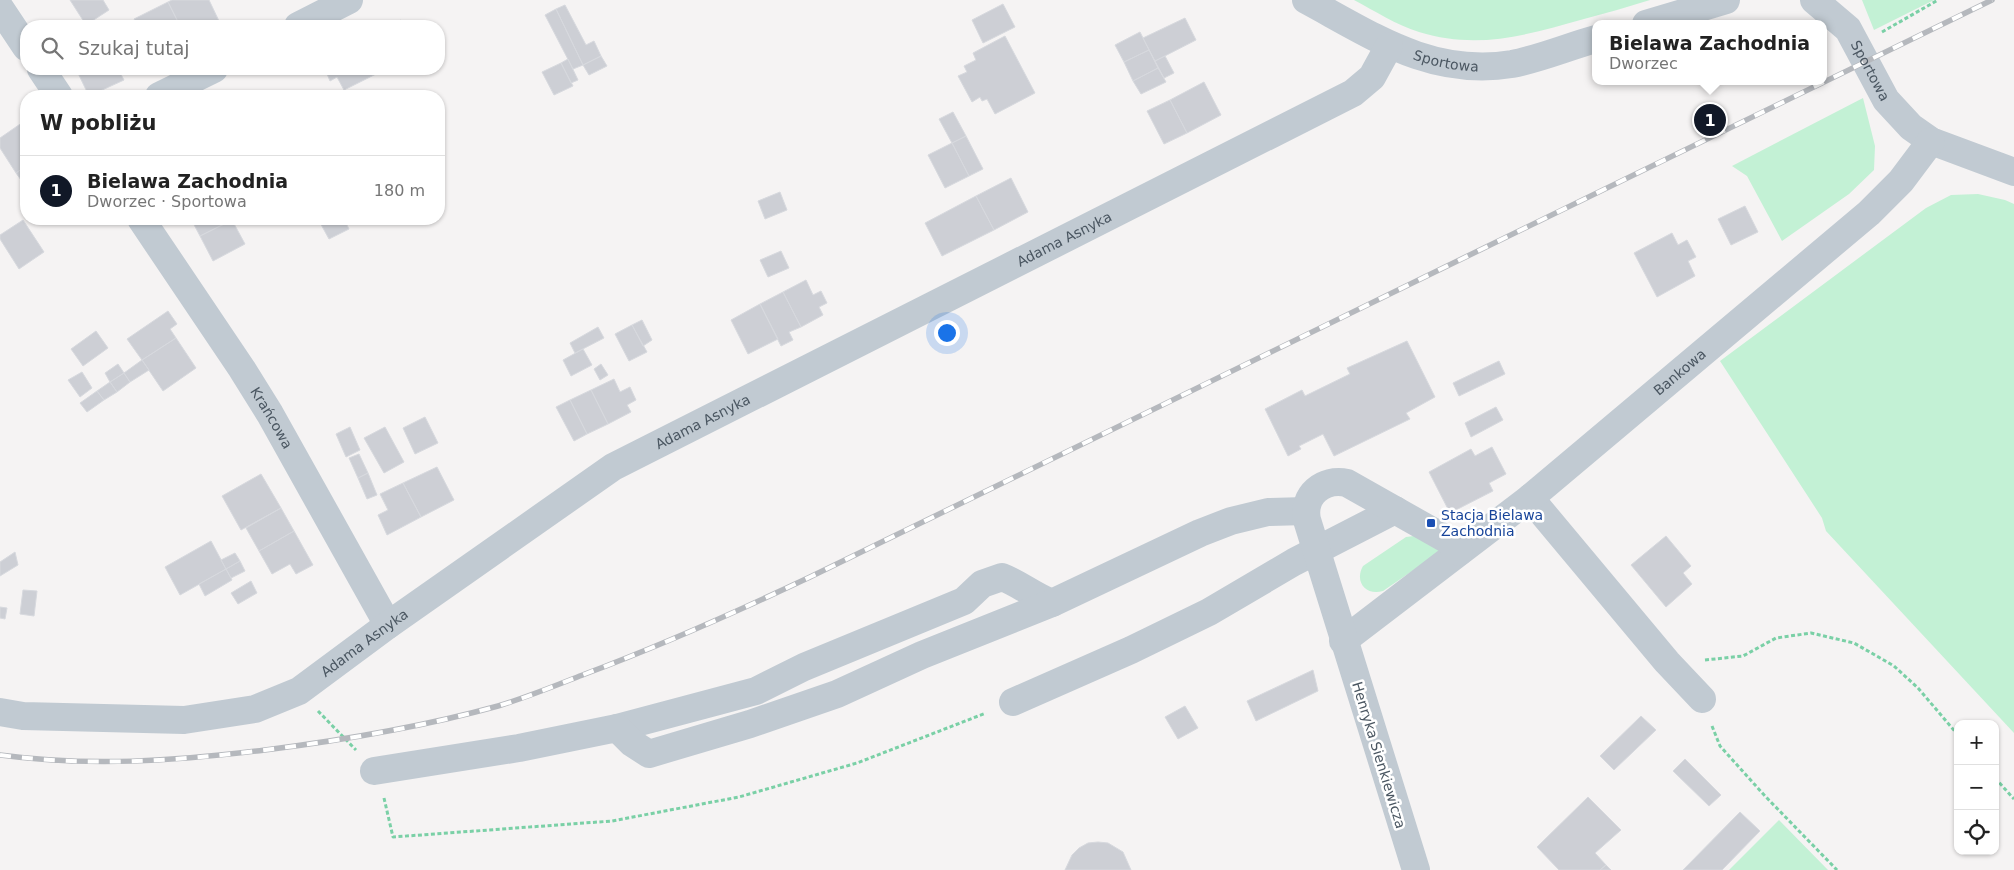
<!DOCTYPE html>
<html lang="pl">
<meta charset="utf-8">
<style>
body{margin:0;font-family:"DejaVu Sans",sans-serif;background:#f2f2f2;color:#222}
.controls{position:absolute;right:15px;bottom:15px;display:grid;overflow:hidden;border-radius:10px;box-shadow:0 1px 4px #0004}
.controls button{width:45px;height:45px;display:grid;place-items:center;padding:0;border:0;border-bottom:1px solid #e0e0e0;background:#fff;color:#222;font:25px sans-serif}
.you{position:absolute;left:946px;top:332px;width:18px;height:18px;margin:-12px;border:4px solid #fff;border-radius:50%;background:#1a73e8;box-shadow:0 0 0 8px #1a73e833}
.badge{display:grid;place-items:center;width:32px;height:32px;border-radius:50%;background:#111827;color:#fff;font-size:16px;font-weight:700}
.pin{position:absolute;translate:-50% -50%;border:2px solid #fff;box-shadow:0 1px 5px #0006}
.popup{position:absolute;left:1592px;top:20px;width:235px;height:65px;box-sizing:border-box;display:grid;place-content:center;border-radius:10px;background:#fff;filter:drop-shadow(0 1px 4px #0005);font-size:16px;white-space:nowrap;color:#767676}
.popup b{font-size:19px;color:#222}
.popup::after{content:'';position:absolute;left:50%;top:100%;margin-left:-10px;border:10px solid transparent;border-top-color:#fff}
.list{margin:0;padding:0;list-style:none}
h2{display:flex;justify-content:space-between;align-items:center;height:65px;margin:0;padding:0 20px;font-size:21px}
h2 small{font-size:16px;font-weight:400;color:#767676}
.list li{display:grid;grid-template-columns:32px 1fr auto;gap:15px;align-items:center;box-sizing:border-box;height:70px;padding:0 20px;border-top:1px solid #e0e0e0}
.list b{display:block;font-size:19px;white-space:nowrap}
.list p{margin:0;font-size:16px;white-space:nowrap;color:#767676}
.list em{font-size:16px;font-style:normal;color:#767676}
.icon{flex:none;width:28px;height:28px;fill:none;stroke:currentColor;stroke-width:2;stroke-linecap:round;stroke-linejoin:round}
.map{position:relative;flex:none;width:2014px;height:870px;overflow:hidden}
.search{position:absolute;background:#fff;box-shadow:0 1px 4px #0004;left:20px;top:20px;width:425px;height:55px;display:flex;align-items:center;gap:12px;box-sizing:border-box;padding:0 18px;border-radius:20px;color:#767676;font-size:19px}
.panel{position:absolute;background:#fff;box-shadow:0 1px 4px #0004;left:20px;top:90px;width:425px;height:135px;border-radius:20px}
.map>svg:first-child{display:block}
</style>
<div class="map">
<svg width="2014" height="870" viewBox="0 0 2014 870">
<rect width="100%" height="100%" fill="#f5f3f3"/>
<path fill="#c3f1d5" d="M1354,0H1650C1628,7 1606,13 1584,19C1527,35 1478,50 1419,32C1396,25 1375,11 1354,0Z
M1862,0H1934L1874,30Z
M1863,98L1875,146L1874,170L1849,194L1782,241L1747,176L1732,166Z
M1978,194L2005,200L2014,204V733L1826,531L1822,518L1720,361L1926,208L1951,195Z
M1414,536L1439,544L1440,552L1383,591C1366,596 1354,582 1363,566L1406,537Z
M1779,820L1828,870H1729Z"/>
<path fill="#cdcfd5" stroke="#d7d9de" d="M70,0H103L109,10L86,25Z
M172,0H209L219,21L209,26H180L168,2Z
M168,2L180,26H138L134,19Z
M1003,4L1015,27L983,43L972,20Z
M565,5L586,45L594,41L601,56L583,65L556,9Z
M556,9L583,65L573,69L545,15Z
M1185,18L1196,40L1155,61L1143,38Z
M401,20L404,26H389Z
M1140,32L1149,50L1124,62L1115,45Z
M1005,36L1035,93L995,114L987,99L982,101L980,97L972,102L958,76L967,72L964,66L976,60L973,53Z
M1149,50L1158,68L1133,81L1124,62Z
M601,56L607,66L589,75L583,65Z
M1165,56L1174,73L1164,78L1155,61Z
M568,59L578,80L571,83L561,63Z
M561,63L573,86L554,95L542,72Z
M1158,68L1166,82L1141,94L1133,81Z
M76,69H118L124,80L89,96Z
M325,69H378L380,72L344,90L337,77L330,81Z
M1204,82L1221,115L1187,133L1170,100Z
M1170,100L1187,133L1164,144L1147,111Z
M953,112L966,136L952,143L939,119Z
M26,120V166L16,173L0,148V138Z
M966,136L983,169L969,176L952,143Z
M952,143L969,176L945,188L928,155Z
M26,166V187L16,173Z
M1011,178L1028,212L994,230L976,196Z
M780,192L787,210L765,219L758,201Z
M976,196L994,230L942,256L925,223Z
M1745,206L1758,232L1731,245L1718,219Z
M191,219H232V220L200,236Z
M318,219H344L349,229L329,239Z
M23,220L44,252L19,269L0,239V235Z
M232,220L245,244L213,261L200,236Z
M1672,233L1678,245L1687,240L1696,257L1688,261L1695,276L1657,297L1634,253Z
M781,251L789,268L768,277L760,260Z
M806,280L813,295L821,291L827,303L819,307L823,315L801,327L783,292Z
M783,292L801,327L789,332L793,340L781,346L760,304Z
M760,304L778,339L748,354L731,320Z
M168,311L177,324L170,329L176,338L142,360L127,339Z
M642,320L652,340L643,346L632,325Z
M632,325L647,352L629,361L615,334Z
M598,327L604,338L575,353L570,343Z
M96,331L108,348L83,366L71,349Z
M176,338L196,368L163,391L142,360Z
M1407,341L1435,397L1406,413L1410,419L1334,456L1323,434L1299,446L1301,449L1288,456L1265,409L1302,390L1305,396L1350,374L1347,368Z
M583,349L592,365L571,376L563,360Z
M142,360L149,370L130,382L124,373Z
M1499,361L1505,374L1459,396L1453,383Z
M118,364L124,373L110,382L105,373Z
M601,364L608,375L600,380L594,369Z
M82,372L92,388L80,397L68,380Z
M124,373L130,382L117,392L110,382Z
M614,379L620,392L630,387L636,400L627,405L631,412L608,424L591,390Z
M110,382L117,392L104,400L97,391Z
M591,390L608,424L587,434L570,400Z
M97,391L104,400L87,412L80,403Z
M570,400L587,434L574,441L556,407Z
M1496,407L1503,420L1471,437L1465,423Z
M425,417L438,443L415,454L403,428Z
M350,427L360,450L346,457L336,434Z
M385,427L404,462L384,473L364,438Z
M1492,447L1506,474L1489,483L1493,491L1450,513L1429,472L1471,449L1475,456Z
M359,454L368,473L358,478L349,458Z
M437,467L454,500L421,517L403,483Z
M368,473L377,495L367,499L358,478Z
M261,474L281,508L241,530L222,496Z
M403,483L421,517L387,535L378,515L388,510L380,494Z
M281,508L294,531L259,551L246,528Z
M294,531L313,565L296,574L290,564L272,574L259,551Z
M1666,536L1691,566L1683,573L1692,584L1666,607L1631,565Z
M211,541L226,569L180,595L165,567Z
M15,552L18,565L0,576V562Z
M235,553L240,561L226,569L221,560Z
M240,561L245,571L231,578L226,569Z
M226,569L232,580L205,596L199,584Z
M251,581L257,593L238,604L231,593Z
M23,590L37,591L34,616L20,614Z
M0,607L7,608L5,619L0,618Z
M1313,670L1318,691L1256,721L1247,701Z
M1185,706L1198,728L1178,739L1165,717Z
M1641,716L1656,730L1614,770L1600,756Z
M1685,759L1721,795L1709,806L1673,771Z
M1588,797L1621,830L1595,853L1606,865L1600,870H1559L1537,847Z
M1740,812L1760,831L1722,870H1683Z
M1098,842L1108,843L1123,852L1131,870H1065L1072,855L1079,848L1088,843Z
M1606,865L1611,870H1600Z"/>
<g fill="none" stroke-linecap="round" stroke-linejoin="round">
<path stroke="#7ad0a6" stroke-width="3" stroke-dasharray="4 2.5" stroke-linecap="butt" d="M1882,32L1938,0
M1778,83L1781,81
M1705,660L1743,656L1776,638L1811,633L1854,643L1894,666L1918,688L1958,735
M318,711L356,750
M1712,726L1720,746L1765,796L1837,870
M1995,778L2014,799
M384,798L393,837L612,821L739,797L857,763L986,713"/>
<g stroke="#c1cad2" stroke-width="28">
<path id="s1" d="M1306,0C1373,36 1431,77 1512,64C1539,59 1570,46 1596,39"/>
<path id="s2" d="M1814,0L1848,29L1886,100L1911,127L1931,141L2014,172"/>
<path d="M0,8L26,47"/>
<path d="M1646,24L1726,0"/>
<path d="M298,26L349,0"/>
<path d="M41,69L59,96"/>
<path d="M159,96L214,69"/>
<path id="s3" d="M141,219L242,369L270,414L388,625"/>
<path d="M1530,498L1667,662L1702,699"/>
<path id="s4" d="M1343,641L1530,498L1869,213L1901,181L1931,141"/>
<path d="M1013,702L1131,650L1209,612L1294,562L1395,510"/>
<path id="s5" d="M0,712L23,716L184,720L255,709L299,691L388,625L613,467L1353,93L1372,77L1389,46"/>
<path d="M617,728L756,691L804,667L964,601L982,584L1002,577C1020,584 1034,596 1052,603"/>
<path d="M374,771L519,748L617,728L632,743L649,754L750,724L837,694L922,655L1052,603L1200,533L1231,521L1268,512L1306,511"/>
<path d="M1416,870L1307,520C1302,495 1323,478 1347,483L1448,540L1459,552"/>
</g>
<g stroke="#b5b8bd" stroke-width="5.5">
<path id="rail" d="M0,755C90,767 176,761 265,750C344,740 422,727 498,706C528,697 557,685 585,674C662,645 736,612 810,577L1992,0"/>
</g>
<use href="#rail" stroke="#fff" stroke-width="4" stroke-dasharray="11" stroke-linecap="butt"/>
</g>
<rect fill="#1a4fb4" stroke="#fff" stroke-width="2" x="1426" y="518" width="10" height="10" rx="2.5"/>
<g text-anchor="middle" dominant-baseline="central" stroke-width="5" stroke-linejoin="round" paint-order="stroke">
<g font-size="14" fill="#4a5661" stroke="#fff">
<text stroke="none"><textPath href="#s1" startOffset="154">Sportowa</textPath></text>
<text stroke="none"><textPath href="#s2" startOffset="92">Sportowa</textPath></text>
<text stroke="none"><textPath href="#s5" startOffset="1195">Adama Asnyka</textPath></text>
<text stroke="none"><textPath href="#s4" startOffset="431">Bankowa</textPath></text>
<text stroke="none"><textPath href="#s3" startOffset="238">Krańcowa</textPath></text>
<text stroke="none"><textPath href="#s5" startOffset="790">Adama Asnyka</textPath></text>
<text stroke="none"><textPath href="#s5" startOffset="385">Adama Asnyka</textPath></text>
<text transform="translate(1379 755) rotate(73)">Henryka Sienkiewicza</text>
</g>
<g font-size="14" fill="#164399" stroke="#fff" text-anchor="start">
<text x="1441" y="515">Stacja Bielawa<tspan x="1441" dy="16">Zachodnia</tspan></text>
</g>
</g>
</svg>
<div class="controls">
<button>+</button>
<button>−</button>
<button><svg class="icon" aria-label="locate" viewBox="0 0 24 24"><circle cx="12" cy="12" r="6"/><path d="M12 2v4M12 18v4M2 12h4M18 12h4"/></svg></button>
</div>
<div class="you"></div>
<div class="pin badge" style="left:1710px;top:120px">1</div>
<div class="popup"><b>Bielawa Zachodnia</b>Dworzec</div>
<div class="search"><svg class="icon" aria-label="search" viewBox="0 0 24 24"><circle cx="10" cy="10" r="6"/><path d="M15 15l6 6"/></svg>Szukaj tutaj</div>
<section class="panel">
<h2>W pobliżu<small></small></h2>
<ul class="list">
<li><span class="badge">1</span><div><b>Bielawa Zachodnia</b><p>Dworzec · Sportowa</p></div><em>180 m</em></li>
</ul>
</section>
</div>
